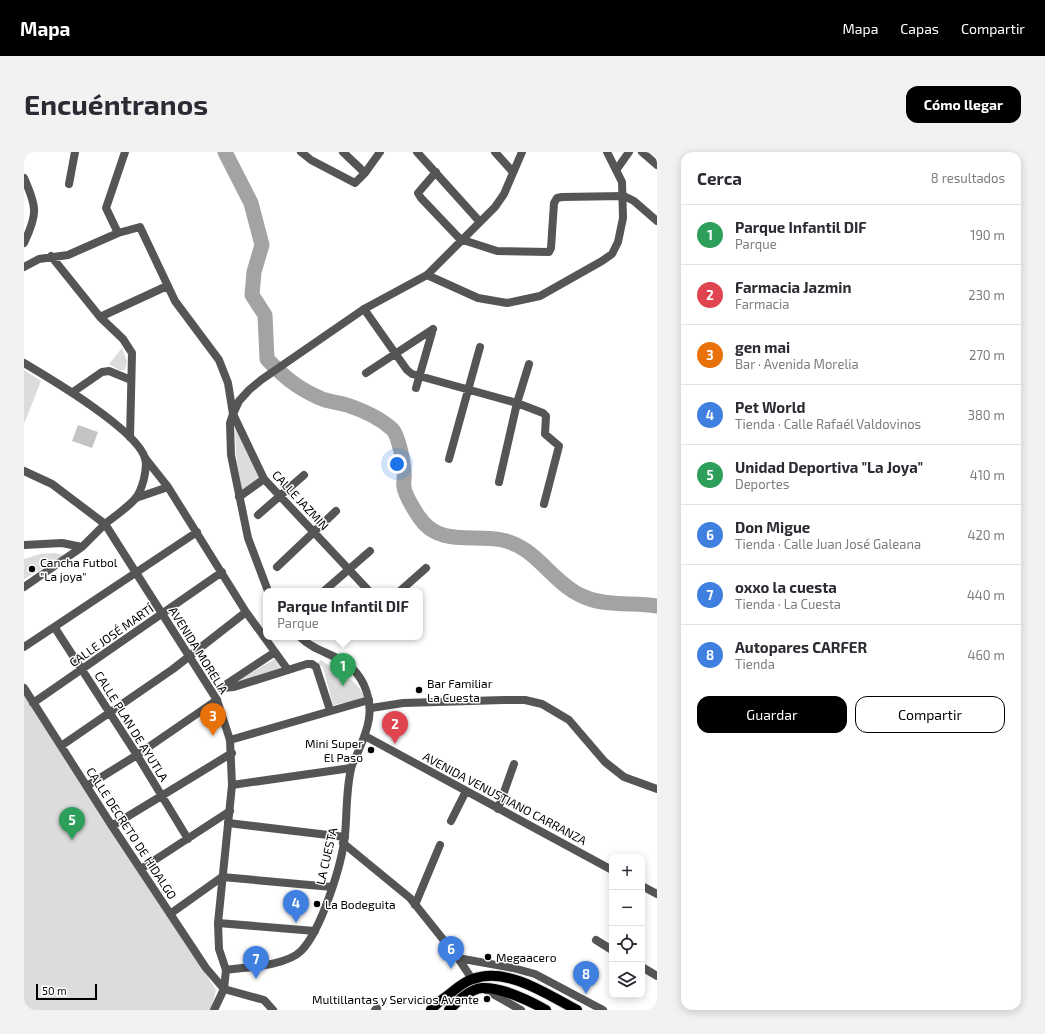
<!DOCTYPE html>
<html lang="es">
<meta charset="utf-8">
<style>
body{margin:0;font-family:"Exo 2",sans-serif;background:#f2f2f3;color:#2b2b33}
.controls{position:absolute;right:12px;bottom:12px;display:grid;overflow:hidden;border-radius:8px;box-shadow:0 2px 10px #0003}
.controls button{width:36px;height:36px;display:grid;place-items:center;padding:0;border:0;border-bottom:1px solid #e1e1e2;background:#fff;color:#2b2b33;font:20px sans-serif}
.scale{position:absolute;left:12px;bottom:10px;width:61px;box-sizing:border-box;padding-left:4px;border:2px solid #000;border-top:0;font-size:11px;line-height:14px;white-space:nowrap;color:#000;-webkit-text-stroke:3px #fff;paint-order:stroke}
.you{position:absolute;left:373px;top:312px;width:14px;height:14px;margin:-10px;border:3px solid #fff;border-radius:50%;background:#1a73e8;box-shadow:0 0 0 6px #1a73e833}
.badge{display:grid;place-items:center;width:26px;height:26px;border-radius:50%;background:#000;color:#fff;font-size:13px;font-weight:700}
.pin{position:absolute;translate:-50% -33px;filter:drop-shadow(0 1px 2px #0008)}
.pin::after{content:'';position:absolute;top:21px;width:14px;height:12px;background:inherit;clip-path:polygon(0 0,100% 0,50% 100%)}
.popup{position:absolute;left:239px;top:436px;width:160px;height:52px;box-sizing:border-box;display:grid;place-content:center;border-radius:8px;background:#fff;filter:drop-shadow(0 1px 3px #0005);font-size:13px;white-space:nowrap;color:#7c7c81}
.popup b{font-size:15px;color:#2b2b33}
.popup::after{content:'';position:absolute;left:50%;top:100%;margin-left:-8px;border:8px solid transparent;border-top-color:#fff}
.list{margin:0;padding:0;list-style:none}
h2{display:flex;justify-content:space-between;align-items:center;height:52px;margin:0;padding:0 16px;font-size:17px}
h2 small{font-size:13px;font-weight:400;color:#7c7c81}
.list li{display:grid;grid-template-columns:26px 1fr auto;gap:12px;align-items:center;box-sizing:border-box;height:60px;padding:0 16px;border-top:1px solid #e1e1e2}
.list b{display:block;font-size:15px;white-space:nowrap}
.list p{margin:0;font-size:13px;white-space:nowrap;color:#7c7c81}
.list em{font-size:13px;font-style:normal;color:#7c7c81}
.actions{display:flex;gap:8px;padding:12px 16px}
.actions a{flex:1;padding:9px 0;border:1px solid #000;border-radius:12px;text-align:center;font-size:14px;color:#000}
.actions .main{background:#000;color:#fff}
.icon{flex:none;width:22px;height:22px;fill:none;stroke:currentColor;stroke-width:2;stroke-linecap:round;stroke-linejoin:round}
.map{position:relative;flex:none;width:633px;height:858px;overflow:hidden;border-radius:12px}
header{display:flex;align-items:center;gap:24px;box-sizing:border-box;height:56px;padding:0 20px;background:#000;color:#fff}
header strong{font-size:19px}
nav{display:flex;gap:22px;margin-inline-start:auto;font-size:14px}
.intro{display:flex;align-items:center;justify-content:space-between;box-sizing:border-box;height:96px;padding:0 24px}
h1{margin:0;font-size:28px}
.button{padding:10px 18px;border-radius:12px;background:#000;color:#fff;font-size:14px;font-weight:700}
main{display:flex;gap:24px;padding:0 24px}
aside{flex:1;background:#fff;border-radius:12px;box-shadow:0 2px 10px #0003}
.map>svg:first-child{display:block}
</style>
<header>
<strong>Mapa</strong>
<nav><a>Mapa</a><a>Capas</a><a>Compartir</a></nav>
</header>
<div class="intro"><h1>Encuéntranos</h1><a class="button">Cómo llegar</a></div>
<main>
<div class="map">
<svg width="633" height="858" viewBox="0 0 633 858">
<rect width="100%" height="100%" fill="#fff"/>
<path fill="#dcdcdc" d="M98,196L103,209L101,218H95L85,212Z
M0,218L17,229L0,272Z
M211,272L236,328L218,339L212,302Z
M31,401L41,403L0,427V407L16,402Z
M251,507L258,518L203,535Z
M297,508C311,519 337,528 340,547L309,553L299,515L293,512Z
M0,538L192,838L187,858H0Z"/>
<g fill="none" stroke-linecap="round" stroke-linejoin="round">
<path stroke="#a3a3a3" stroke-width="15" d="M201,0L227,51L238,93L230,120L228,143L241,163L243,207C260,225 273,236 296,246C304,250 314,250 323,253C338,258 356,266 368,277C374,282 380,311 380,320C381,325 379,330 380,335C381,344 390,357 395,365C415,395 448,382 478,388C511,394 527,429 556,443C579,455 608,450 633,454"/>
</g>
<path fill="#c4c4c4" d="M54,273L74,280L68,296L48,289Z"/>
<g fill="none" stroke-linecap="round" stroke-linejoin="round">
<g stroke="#dbdbdb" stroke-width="12">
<path id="primary" d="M407,858C412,851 421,846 428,840C434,835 442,829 449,827C483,814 524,843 553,858
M425,858C433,850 445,837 458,836C477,835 506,849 522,858"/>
</g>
<path stroke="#555" stroke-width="8" d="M277,0L287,8L331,31L341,21L356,0
M319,0L341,21
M393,0L456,70
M471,0L489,20
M618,0L633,13
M593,17L605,0
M412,20L394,41L397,46L436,87L473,99L525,100L527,96L530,51L533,46L538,45L600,44L610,49L633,69
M45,32L51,0
M94,81L82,56L101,0
M27,104L76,165L99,187L108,201L106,285
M0,115L15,107L44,103L94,81L116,75L151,149L195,208L204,231L209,262L240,327L345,439
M403,123L471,55L480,42L498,0
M340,157L383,218L388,222L493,251L519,261L522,264L521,282L535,294L520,352
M76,165L143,134
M342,221L409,177
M392,236L409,177
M49,240L78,220L85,219L107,228
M121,306L144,335L222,460L264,518
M425,307L456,195
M475,330L493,251L505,212
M215,345L240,327
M112,346L144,335
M234,363L280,323
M0,393L38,391L58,395L81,372
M253,415L312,359
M0,435L58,395
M300,439L346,399
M376,439L402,416
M31,476L113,603L164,687
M321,487L323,485
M0,495L173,380
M198,535L251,500
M0,536L88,674L182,816L200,837
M197,536L210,535L283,512H288L292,515L306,558
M9,551L198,420
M347,556L379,551L480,548H501L518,552L545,568L581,610L600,625L633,637
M341,584L588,718
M206,588L345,548
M37,594L149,517L222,460
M208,633L327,616
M63,634L113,603L193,548
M474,657L490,612
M427,669L442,639
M204,671L321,685
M88,674L208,601
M319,691L386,746L434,806L448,827
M117,717L206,659
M618,734L633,742
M391,753L416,693
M146,762L198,725L308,735
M194,771L291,779
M572,788L588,798
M434,806L489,816L511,822L579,858
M618,815L633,824
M460,837L497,858
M351,858L353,856"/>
<path stroke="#555" stroke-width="8" d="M0,26C13,55 14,62 0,91
M0,211C27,227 112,277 121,306C124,317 118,339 111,347C103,356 91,364 81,372
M0,319L28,332L81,372L193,548L206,588L208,633L194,771L195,797L202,818L200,837L190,858
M244,439L224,386L207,303L206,271L209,262L215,249L225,238L237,228L340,157L403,123L454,146L483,151L516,144L578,109L588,102L594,90L599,66L598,30L583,0
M202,818C222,815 262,814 277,799C297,779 318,712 321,683C323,662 322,638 327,617C328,611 332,605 334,600C344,577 351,558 340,533C325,501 296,505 276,485
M200,837L240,848L249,858"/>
<use href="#primary" stroke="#000" stroke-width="10"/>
</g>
<g fill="#000" stroke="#fff" stroke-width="1.5">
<circle cx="8" cy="417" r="4"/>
<circle cx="395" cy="538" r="4"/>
<circle cx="347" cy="598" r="4"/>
<circle cx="293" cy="752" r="4"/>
<circle cx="464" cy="805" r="4"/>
<circle cx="463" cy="847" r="4"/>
</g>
<g text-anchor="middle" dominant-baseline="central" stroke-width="3" stroke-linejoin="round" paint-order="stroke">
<g font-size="12" fill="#000" stroke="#fff">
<text transform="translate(277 348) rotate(47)">CALLE JAZMIN</text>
<text transform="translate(87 483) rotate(-35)">CALLE JOSÉ MARTÍ</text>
<text transform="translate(175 498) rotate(58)">AVENIDA MORELIA</text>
<text transform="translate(108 574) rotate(58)">CALLE PLAN DE AYUTLA</text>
<text transform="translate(481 646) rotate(28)">AVENIDA VENUSTIANO CARRANZA</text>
<text transform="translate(108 681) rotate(57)">CALLE DECRETO DE HIDALGO</text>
<text transform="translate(302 704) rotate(-77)">LA CUESTA</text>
</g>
<g font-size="12" fill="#000" stroke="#fff" text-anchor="start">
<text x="16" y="410">Cancha Futbol<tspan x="16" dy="14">"La joya"</tspan></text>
<text x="403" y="531">Bar Familiar<tspan x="403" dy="14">La Cuesta</tspan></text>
<text x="339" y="591" text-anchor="end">Mini Super<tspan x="339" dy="14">El Paso</tspan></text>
<text x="301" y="752">La Bodeguita</text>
<text x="472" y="805">Megaacero</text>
<text x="455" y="847" text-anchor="end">Multillantas y Servicios Avante</text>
</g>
</g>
</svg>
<div class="controls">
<button>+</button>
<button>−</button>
<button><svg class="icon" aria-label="locate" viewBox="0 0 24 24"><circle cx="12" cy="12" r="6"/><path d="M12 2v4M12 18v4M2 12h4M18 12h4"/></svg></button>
<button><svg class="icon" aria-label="layers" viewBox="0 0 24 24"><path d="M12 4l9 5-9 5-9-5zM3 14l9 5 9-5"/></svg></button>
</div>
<div class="scale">50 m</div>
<div class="you"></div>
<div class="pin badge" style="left:319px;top:534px;background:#2e9e5b">1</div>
<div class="popup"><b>Parque Infantil DIF</b>Parque</div>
<div class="pin badge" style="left:371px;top:592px;background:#e0444e">2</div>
<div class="pin badge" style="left:189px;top:584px;background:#e8710a">3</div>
<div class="pin badge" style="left:272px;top:771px;background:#3f7fe0">4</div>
<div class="pin badge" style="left:48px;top:688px;background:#2e9e5b">5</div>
<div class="pin badge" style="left:427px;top:817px;background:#3f7fe0">6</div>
<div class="pin badge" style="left:232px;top:827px;background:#3f7fe0">7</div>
<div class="pin badge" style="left:562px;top:842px;background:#3f7fe0">8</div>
</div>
<aside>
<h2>Cerca<small>8 resultados</small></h2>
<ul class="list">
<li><span class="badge" style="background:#2e9e5b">1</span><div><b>Parque Infantil DIF</b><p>Parque</p></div><em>190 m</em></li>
<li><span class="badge" style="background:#e0444e">2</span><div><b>Farmacia Jazmin</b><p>Farmacia</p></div><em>230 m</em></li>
<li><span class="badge" style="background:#e8710a">3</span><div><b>gen mai</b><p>Bar · Avenida Morelia</p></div><em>270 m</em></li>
<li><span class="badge" style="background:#3f7fe0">4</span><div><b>Pet World</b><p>Tienda · Calle Rafaél Valdovinos</p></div><em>380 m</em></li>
<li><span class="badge" style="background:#2e9e5b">5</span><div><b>Unidad Deportiva &quot;La Joya&quot;</b><p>Deportes</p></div><em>410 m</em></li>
<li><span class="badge" style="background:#3f7fe0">6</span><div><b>Don Migue</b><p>Tienda · Calle Juan José Galeana</p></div><em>420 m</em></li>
<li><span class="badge" style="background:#3f7fe0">7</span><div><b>oxxo la cuesta</b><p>Tienda · La Cuesta</p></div><em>440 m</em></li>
<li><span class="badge" style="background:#3f7fe0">8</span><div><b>Autopares CARFER</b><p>Tienda</p></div><em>460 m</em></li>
</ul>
<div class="actions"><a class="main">Guardar</a><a>Compartir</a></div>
</aside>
</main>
